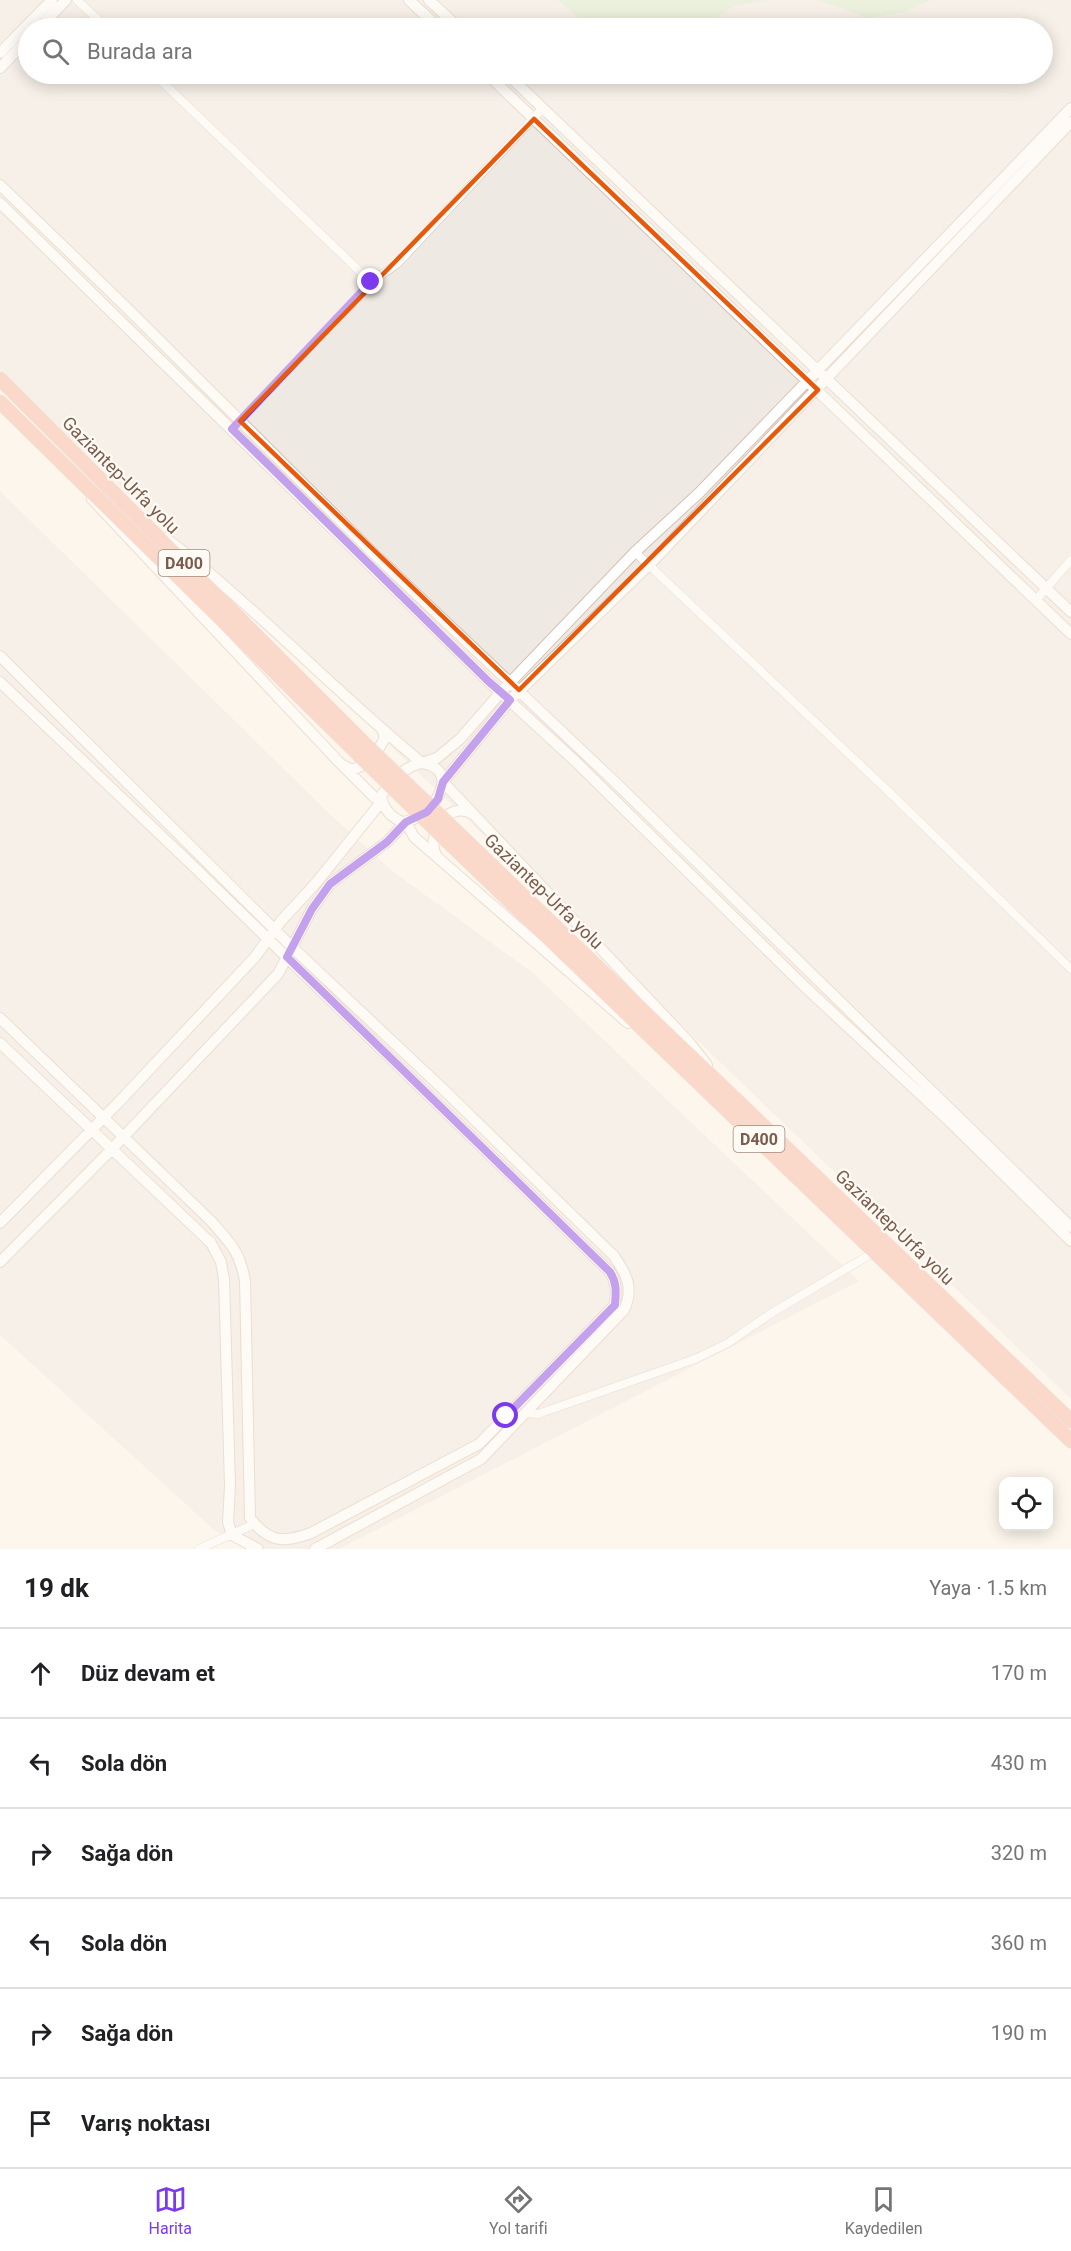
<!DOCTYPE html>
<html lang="tr">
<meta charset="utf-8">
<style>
body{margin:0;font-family:Roboto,sans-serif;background:#f2f2f2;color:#202124}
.controls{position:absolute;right:18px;bottom:18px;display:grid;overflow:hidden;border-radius:12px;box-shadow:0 3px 15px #0003}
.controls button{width:54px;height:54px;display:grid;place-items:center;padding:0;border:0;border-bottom:2px solid #e0e0e0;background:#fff;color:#202124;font:30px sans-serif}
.stop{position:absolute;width:18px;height:18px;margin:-14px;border:4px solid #7c3aed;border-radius:50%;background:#fff}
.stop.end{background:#7c3aed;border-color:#fff;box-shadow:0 2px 6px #0008}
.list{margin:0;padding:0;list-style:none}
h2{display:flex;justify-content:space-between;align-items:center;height:78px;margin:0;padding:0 24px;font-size:26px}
h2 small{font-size:20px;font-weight:400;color:#757577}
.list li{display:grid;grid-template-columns:39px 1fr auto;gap:18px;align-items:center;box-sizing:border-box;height:90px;padding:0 24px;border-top:2px solid #e0e0e0}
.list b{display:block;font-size:22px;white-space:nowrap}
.list em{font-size:20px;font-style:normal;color:#757577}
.icon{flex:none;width:33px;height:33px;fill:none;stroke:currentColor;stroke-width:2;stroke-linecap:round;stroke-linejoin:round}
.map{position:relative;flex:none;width:1071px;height:1549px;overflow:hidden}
.search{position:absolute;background:#fff;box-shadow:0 3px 15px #0003;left:18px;right:18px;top:18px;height:66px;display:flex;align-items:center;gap:15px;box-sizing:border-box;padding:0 21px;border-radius:33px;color:#757577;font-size:22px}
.sheet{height:618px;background:#fff}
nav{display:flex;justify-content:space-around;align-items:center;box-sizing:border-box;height:84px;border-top:2px solid #e0e0e0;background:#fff;font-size:16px;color:#757577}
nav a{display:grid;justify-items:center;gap:3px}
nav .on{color:#7c3aed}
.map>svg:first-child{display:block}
</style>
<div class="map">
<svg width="1071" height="1549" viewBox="0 0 1071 1549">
<rect width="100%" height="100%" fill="#fdf6ec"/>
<path fill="#efe9e4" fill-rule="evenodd" d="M0,0H1071V1399L0,371ZM28,28H1042V74H28Z
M0,491L332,816L395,873L533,973L859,1281L339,1549H247L213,1529L0,1335Z"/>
<path fill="#d8ecc9" d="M558,0H765L732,7L704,28H590Z
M817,0H931L904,12L868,18Z"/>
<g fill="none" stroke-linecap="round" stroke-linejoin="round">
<g stroke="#d1beb0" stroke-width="9">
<path id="street" d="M77,0L107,28
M154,74L371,282
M238,423L371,282L397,264L543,108
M635,552L887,790L1071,969
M1036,600L1071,560
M526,1413L538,1414L695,1359L728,1343L770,1314L876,1251
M199,1549L254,1524"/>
</g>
<g stroke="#d6c0b0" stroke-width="12">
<path id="secondary" d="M409,0L439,28
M429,0L459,28
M39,28L66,0
M0,53L52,0
M0,68L28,39
M487,74L1071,634
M507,74L1071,612
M0,185L125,306L371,551L616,783L1071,1227
M0,203L488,681L575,761L805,987L947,1119L1071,1241
M166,538C256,607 334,691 422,763L437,758L460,739L501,692L635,552L699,493L1071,108
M0,656L292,947L443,1089L614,1256C627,1275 634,1288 624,1310L481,1459L315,1549
M0,682L190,863L610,1272C617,1283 616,1292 615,1305L479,1444L311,1533C284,1543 269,1543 250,1518L245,1281C240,1251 230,1243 211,1221L0,1018
M422,763C465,770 431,820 402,822C391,817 383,808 381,796C391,782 404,766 422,763Z
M343,765L352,770L371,762L385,738L382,729
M436,855C426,835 447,801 471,813
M0,1043L211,1243L221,1262L224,1279L230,1486L228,1522L232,1535L258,1549
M707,1065L689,1042L443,782L510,700L650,564L707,504L1071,122
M0,1223L118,1103L255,957L281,921L316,883L382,801L374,797L338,761L92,499
M0,1262L111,1150L278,974L312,909L330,884L387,842L406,822L414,837L628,1023"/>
</g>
<g stroke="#dad1cd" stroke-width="15">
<path id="highway" d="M0,379L369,748
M0,402L360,756
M456,831L1071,1421
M446,840L1071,1441"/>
</g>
<use href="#street" stroke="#fff" stroke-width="8"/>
<use href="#secondary" stroke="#fff" stroke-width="10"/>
<use href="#highway" stroke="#f7b7a3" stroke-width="14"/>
<g stroke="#dad1cd" stroke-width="15" stroke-linecap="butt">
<path id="highway-bridge" d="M369,748L456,831
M360,756L446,840"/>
</g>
<use href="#highway-bridge" stroke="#f7b7a3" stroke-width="14"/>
</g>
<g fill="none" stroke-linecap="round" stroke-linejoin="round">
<path stroke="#7c3aed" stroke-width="8" d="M371,282L232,429L488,681L510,700L443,782L438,799L427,812L406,822L387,842L330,884L312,909L287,957L610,1272C617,1283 616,1292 615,1305L506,1416"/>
</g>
<path d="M0 0H1071V1549H0ZM534,119L818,390L519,690L240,421Z" fill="#fdf6ec" fill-opacity=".55" fill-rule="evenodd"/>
<path fill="none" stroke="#e8590c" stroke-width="4.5" stroke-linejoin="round" d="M534,119L818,390L519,690L240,421Z"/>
<g text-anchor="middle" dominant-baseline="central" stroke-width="4.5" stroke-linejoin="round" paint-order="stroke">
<g fill="#fffaf3" stroke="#a28b7f" stroke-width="1.5">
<rect x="158.5" y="550" width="51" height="26" rx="4.5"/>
<rect x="733.5" y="1126" width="51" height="26" rx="4.5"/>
</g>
<g font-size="16" font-weight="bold" fill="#7a5c4d">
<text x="184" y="563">D400</text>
<text x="759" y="1139">D400</text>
</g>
<g font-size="18" fill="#7a5c4d" stroke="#fffaf3">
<text transform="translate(121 475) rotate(45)">Gaziantep-Urfa yolu</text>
<text transform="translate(544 891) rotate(44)">Gaziantep-Urfa yolu</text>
<text transform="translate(895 1227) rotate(44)">Gaziantep-Urfa yolu</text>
</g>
</g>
</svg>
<div class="controls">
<button><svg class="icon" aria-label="locate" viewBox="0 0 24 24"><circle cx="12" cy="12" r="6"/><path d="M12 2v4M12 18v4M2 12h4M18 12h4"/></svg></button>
</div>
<div class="stop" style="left:506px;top:1416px"></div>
<div class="stop end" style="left:371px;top:282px"></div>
<div class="search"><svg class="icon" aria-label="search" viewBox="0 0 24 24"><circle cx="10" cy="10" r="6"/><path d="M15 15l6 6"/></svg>Burada ara</div>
</div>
<section class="sheet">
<h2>19 dk<small>Yaya · 1.5 km</small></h2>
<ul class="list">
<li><svg class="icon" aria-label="ahead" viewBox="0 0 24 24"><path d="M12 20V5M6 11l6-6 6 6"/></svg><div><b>Düz devam et</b></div><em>170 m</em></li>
<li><svg class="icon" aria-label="left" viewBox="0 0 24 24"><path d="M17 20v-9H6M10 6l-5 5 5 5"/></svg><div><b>Sola dön</b></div><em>430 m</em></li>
<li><svg class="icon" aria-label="right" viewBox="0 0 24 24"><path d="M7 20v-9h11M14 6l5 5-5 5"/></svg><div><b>Sağa dön</b></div><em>320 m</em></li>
<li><svg class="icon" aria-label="left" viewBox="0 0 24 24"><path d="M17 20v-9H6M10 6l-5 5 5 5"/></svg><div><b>Sola dön</b></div><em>360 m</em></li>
<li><svg class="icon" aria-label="right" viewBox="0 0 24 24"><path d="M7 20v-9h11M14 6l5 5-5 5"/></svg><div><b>Sağa dön</b></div><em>190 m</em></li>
<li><svg class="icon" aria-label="arrive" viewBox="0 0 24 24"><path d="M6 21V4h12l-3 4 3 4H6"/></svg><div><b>Varış noktası</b></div></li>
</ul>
</section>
<nav>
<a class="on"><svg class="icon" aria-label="map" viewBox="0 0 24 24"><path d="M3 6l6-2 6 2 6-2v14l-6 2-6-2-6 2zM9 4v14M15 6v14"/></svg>Harita</a>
<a><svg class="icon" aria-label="directions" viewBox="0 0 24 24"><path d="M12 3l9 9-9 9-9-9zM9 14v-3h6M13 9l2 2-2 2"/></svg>Yol tarifi</a>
<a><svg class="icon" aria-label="saved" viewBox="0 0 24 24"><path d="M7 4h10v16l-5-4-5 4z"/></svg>Kaydedilen</a>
</nav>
